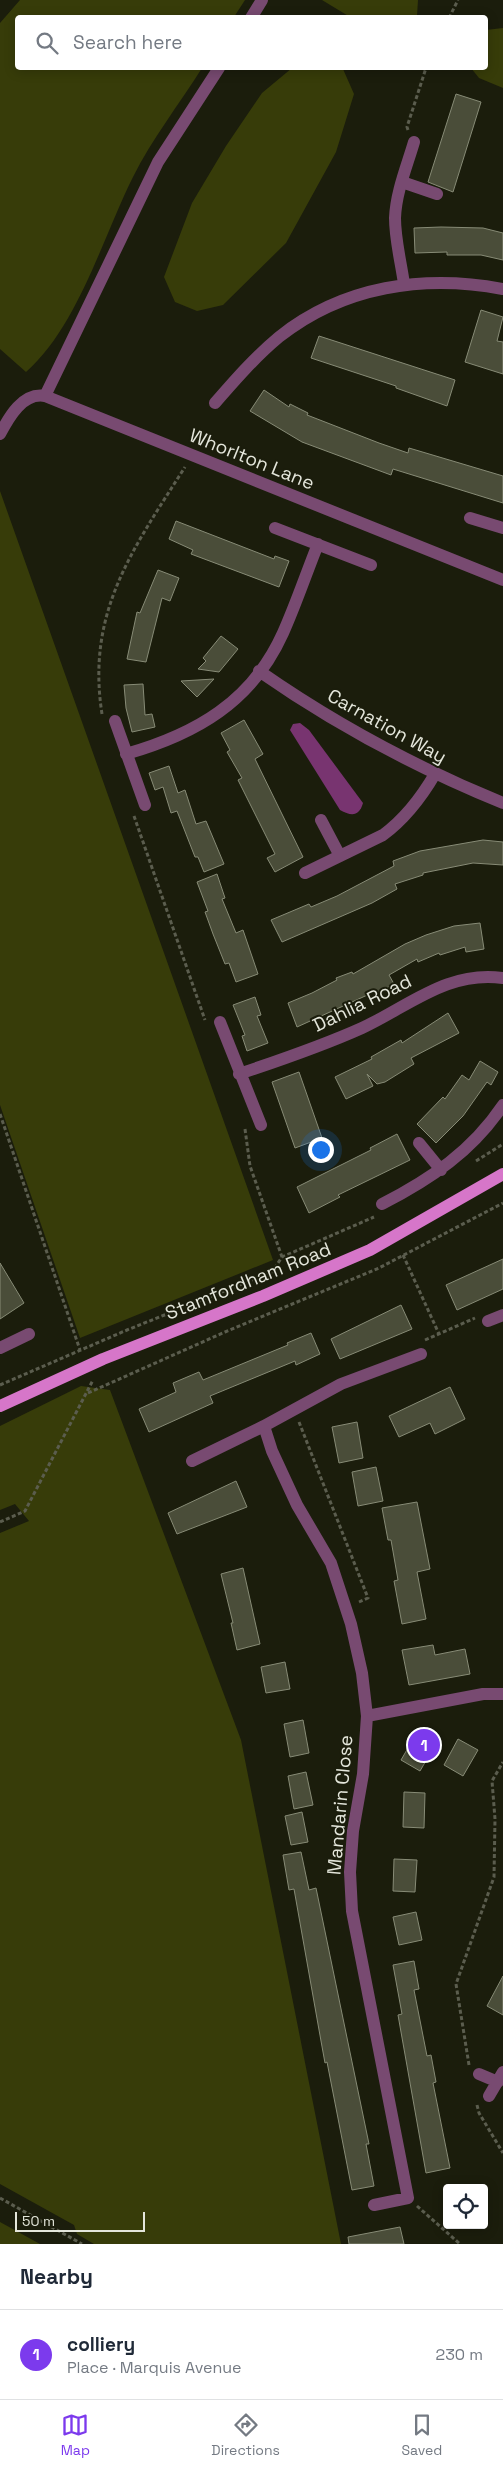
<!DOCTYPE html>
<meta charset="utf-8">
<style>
body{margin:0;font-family:"Space Grotesk",sans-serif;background:#f6f6f7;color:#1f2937}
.controls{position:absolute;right:15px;bottom:15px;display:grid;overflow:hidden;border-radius:5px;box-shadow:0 2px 12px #0003}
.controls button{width:45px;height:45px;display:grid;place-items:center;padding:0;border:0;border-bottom:1px solid #e0e1e3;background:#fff;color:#1f2937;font:25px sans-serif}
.scale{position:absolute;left:15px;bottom:12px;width:130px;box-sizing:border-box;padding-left:5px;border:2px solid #e4e6db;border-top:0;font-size:14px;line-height:18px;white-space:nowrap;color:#e4e6db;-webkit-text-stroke:4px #1b1d0c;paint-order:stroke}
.you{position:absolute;left:320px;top:1149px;width:18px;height:18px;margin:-12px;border:4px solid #fff;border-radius:50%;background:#1a73e8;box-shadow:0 0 0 8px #1a73e833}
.badge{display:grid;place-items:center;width:32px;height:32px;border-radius:50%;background:#7c3aed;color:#fff;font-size:16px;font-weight:700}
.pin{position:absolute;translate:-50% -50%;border:2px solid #fff;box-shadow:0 1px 5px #0006}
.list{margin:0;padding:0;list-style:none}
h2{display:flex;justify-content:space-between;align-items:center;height:65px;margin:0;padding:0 20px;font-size:21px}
h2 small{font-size:16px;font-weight:400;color:#747a83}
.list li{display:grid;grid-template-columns:32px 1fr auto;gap:15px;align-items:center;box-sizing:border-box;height:90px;padding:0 20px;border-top:1px solid #e0e1e3}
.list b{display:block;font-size:19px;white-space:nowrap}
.list p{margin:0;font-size:16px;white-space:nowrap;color:#747a83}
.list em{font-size:16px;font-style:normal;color:#747a83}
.icon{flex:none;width:28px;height:28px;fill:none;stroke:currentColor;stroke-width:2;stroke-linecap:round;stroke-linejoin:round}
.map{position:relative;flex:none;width:503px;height:2244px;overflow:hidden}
.search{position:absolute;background:#fff;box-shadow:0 2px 12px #0003;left:15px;right:15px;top:15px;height:55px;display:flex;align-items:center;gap:12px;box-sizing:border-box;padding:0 18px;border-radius:5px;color:#747a83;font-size:19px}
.sheet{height:155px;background:#fff}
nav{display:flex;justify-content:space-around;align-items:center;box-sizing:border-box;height:70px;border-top:1px solid #e0e1e3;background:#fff;font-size:14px;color:#747a83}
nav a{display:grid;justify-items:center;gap:2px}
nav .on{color:#7c3aed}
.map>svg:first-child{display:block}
</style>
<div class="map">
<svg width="503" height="2244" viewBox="0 0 503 2244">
<rect width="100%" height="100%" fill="#1b1d0c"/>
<path fill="#373c09" d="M20,0H245L234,17L18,18V68H202C180,103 152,139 133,177C102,239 78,326 26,372L0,349V23Z
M322,0H418L417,16L350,17Z
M503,28V88L479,78L471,68H486V30Z
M292,68L343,69L354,94L336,152L286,243L223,305L197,311L175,302L164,277L192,203L226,146L262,93Z
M0,491L273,1260L80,1338L0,1105Z
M81,1386L110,1390L241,1740L341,2244H94L77,2234L74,2225L0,2184V1533L29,1521L15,1504L0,1510V1426Z
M0,2222L40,2244H0Z"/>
<path fill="#783470" d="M300,723L309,730L363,803C359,817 351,816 340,810L290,730L293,724Z"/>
<path fill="#4a4d39" stroke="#878b76" d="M456,94L481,102L453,192L428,182Z
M441,227L483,228L503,233V260L481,255H447V252L415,253L414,228Z
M481,310L503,317L497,341L503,342V374L465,362Z
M319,336L455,380L447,406L396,388V386L311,358Z
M264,390L289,407L290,404L308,413L307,415L379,443L408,453L409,448L503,476V503L393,469L391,475L302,442L250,411Z
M176,521L274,559L275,556L289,561L279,587L191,554L193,550L169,539Z
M158,570L179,578L170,601L162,598L146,662L127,659L137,612L140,613Z
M221,636L238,649L219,672L198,669L206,661L203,658Z
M214,679L197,697L181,681Z
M143,684L145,715L152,714L155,727L132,732L126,708L124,685Z
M244,720L263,754L255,759L303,857L275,872L267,858L275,854L238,780L242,778L227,752L230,750L221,733Z
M169,766L178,793L185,790L196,824L206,821L224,864L204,872L198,857H195L177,811L171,813L163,787L155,790L149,773Z
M483,840L503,842V865L473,863L423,873V875L395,884L397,889L372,903L282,942L271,920L309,904L311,907L337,896L394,866L393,861L420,851Z
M217,874L225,898L222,899L236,933L243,930L258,974L236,982L229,963L225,964L213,934L205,912L208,911L197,882Z
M480,923L484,949L466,952L465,947L440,955L439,953L418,962L417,959L389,975L394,984L375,994L374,992L297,1027L288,1003L312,993L337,980L336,978L352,972L353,974L405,944L426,935L454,926Z
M255,997L261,1015L257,1016L268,1043L247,1051L242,1036L245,1035L233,1005Z
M448,1013L459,1033L411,1058L414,1064L385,1082L377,1084L367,1074L373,1086L346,1099L335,1077L372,1059L371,1057L401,1040L402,1043Z
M480,1061L498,1072L491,1085L487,1082L463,1116L436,1143L417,1124L443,1097L445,1099L462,1075L469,1080Z
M299,1072L322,1138L295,1148L272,1082Z
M397,1134L410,1160L338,1195L340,1197L309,1213L297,1187L371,1150L370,1148Z
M503,1259V1289L457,1310L446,1285Z
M0,1263L24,1303L0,1319Z
M401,1305L412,1329L340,1359L331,1339Z
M311,1333L320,1354L296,1365L295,1361L210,1396L213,1403L149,1432L139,1409L176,1392L173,1383L199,1372L203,1380L288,1345L287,1343Z
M450,1387L465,1419L435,1434L430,1423L399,1437L389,1416Z
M357,1422L363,1458L339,1463L332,1427Z
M376,1467L383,1501L358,1506L352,1472Z
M236,1481L247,1507L177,1534L168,1513Z
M417,1502L430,1569L417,1572L426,1619L402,1624L394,1581L398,1580L391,1540H388L382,1508Z
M243,1568L260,1644L237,1650L231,1623H233L221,1574Z
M433,1645L435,1655L465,1649L470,1674L409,1685L402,1650Z
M285,1662L290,1689L266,1693L261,1667Z
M303,1720L309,1753L290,1757L284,1724Z
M415,1736L434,1747L420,1771L401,1760Z
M458,1739L478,1750L463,1776L444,1765Z
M306,1772L313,1805L294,1809L288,1776Z
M404,1792L425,1793L424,1828L403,1827Z
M302,1812L308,1842L291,1845L285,1816Z
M301,1852L309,1890L316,1888L369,2144H366L374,2186L352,2190L327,2062L325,2063L321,2041L294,1889L289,1890L283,1855Z
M394,1859L417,1860L415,1892L393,1891Z
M416,1912L422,1940L399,1945L393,1917Z
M414,1961L419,1989L414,1990L427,2056L431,2055L436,2082L433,2083L450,2168L426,2173L398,2015L402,2014L393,1965Z
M503,1976V2015L487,2006Z
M400,2227L404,2244H349L348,2237Z"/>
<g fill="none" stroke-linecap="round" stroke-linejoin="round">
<path stroke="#5b5d4e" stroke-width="3" stroke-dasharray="4 2.5" stroke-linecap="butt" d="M449,18L458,0
M408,130L407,127L426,68
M102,714C86,612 133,549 185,467
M134,816L205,1020
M0,1114L80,1350
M245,1129L250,1166L282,1257
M476,1161L503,1144
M403,1255L439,1334
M425,1340L475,1318
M0,1385L127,1330L272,1272L282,1257L374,1217
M88,1393L225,1332L379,1268L503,1203
M299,1422L368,1598L359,1602
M0,1522L25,1511L93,1380
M469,2065L456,1984L494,1877L495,1819L492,1781L503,1762
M477,2105L479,2113L503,2153
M0,2198L82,2244
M417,2206L460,2244"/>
<path stroke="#784a71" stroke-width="12" d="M251,18L262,0
M402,182L437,194
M404,284C401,262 395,240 395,218C396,192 407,166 414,142
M45,396L158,162L219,68
M215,403C235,380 255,357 279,337C343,286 424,274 503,289
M0,434C9,417 23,392 45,396L503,580
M470,518L503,528
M275,528L371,565
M259,671C335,724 417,768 503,803
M115,721L145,805
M126,754C196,734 252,702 283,633C296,604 306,574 318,544
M321,820L340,856
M305,873L383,835C406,818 421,798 435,774
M220,1022L261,1125
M239,1074C281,1060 322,1046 362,1028C409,1006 448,970 503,978
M419,1143L441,1170
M382,1204C431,1179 472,1151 503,1105
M488,1321L503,1315
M0,1348L29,1334
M264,1426L341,1384L421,1354
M192,1461L264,1426L272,1451L297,1505L331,1563L351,1624L362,1673L367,1716L363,1774L353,1831L350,1872L352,1911L408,2198L374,2205
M367,1716L483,1694H503
M479,2074L498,2082
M489,2096L503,2072"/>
<path stroke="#d676c9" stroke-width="12" d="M0,1406L103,1359L263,1296L370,1250L503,1174"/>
</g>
<g text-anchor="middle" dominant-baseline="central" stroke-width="4" stroke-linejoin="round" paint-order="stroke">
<g font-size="19" fill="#e4e6db" stroke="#1b1d0c">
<text transform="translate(252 459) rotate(22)">Whorlton Lane</text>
<text transform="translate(387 726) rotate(29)">Carnation Way</text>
<text transform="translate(362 1003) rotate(-26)">Dahlia Road</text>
<text transform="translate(248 1281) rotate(-22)">Stamfordham Road</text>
<text transform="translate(340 1805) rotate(-85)">Mandarin Close</text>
</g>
</g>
</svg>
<div class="controls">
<button><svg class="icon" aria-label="locate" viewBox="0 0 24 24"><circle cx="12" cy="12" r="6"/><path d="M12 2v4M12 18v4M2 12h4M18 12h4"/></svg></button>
</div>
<div class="scale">50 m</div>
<div class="you"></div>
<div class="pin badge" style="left:424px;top:1745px">1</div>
<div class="search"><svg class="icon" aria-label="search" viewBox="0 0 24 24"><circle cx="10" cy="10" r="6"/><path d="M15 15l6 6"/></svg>Search here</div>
</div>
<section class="sheet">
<h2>Nearby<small></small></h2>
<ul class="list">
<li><span class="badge">1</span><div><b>colliery</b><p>Place · Marquis Avenue</p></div><em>230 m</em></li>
</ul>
</section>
<nav>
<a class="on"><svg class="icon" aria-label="map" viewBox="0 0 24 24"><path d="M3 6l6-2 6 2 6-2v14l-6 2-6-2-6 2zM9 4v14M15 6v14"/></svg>Map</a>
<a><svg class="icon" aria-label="directions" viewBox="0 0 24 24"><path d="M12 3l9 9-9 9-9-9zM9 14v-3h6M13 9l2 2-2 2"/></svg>Directions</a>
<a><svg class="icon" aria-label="saved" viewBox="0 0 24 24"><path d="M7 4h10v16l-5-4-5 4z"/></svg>Saved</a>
</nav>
